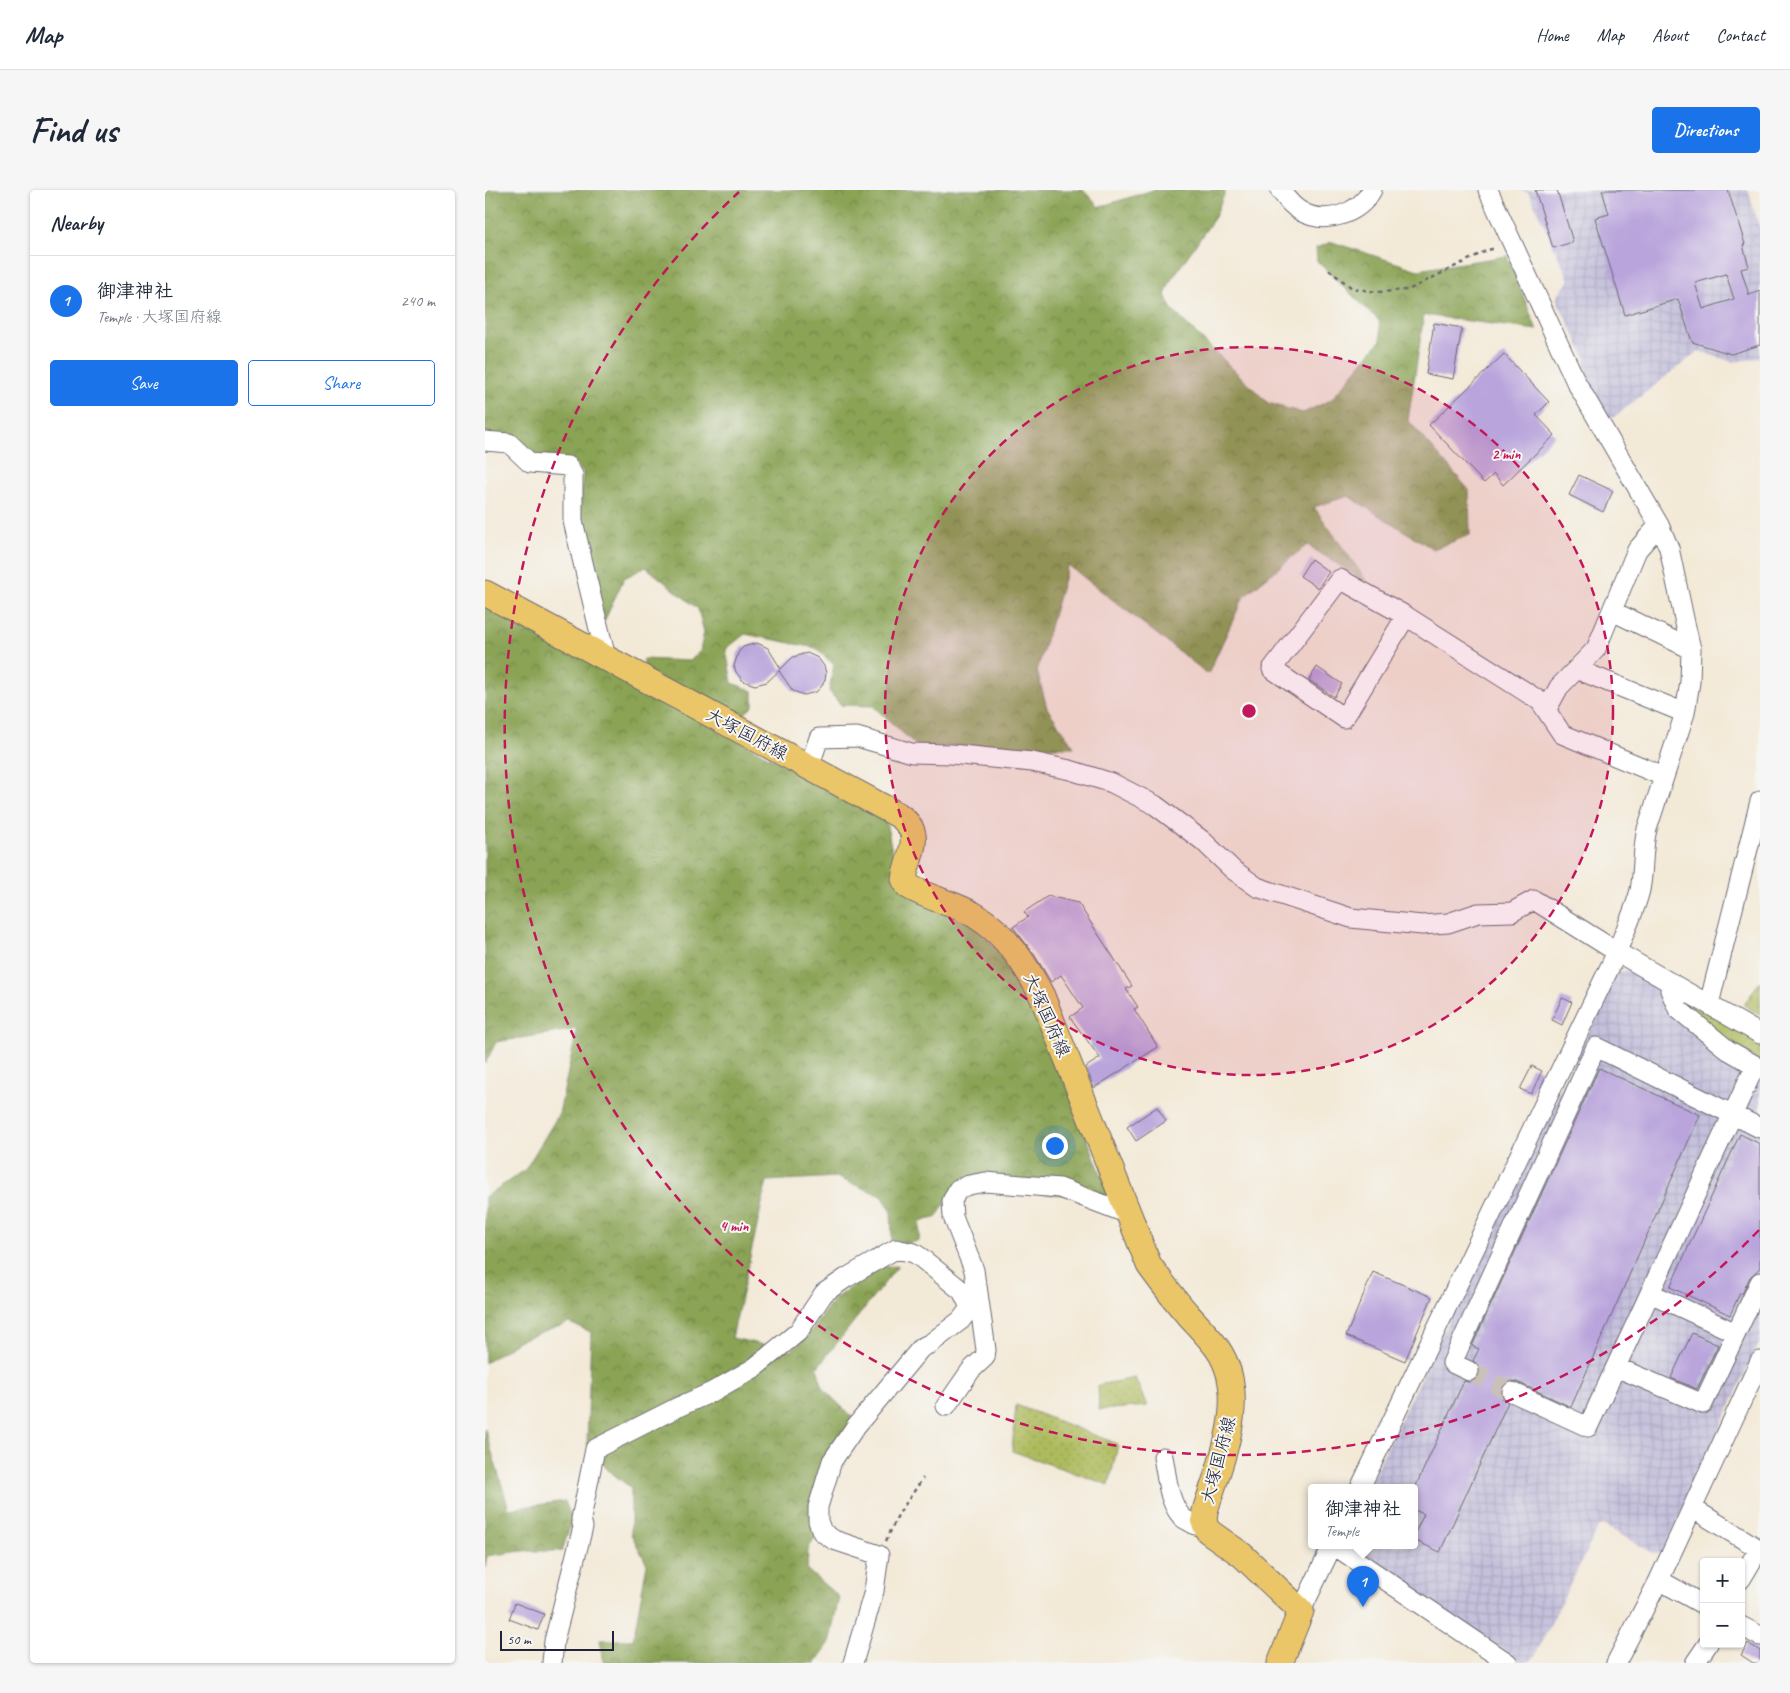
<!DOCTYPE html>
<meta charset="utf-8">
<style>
body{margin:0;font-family:Caveat,"Klee One",sans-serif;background:#f6f6f7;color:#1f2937}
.controls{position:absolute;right:15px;bottom:15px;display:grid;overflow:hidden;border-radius:5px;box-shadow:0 1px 4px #0004}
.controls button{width:45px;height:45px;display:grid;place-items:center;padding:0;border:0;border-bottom:1px solid #e0e1e3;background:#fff;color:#1f2937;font:25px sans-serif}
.scale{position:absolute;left:15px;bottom:12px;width:114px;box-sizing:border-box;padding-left:5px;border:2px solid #22223b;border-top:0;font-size:14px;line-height:18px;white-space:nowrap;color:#22223b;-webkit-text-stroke:4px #f6f6f2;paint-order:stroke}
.you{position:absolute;left:569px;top:955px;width:18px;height:18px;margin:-12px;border:4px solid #fff;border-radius:50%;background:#1a73e8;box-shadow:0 0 0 8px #1a73e833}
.badge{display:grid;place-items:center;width:32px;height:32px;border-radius:50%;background:#1a73e8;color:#fff;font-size:16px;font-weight:700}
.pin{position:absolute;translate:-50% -41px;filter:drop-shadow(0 1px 2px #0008)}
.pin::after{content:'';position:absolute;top:26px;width:18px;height:15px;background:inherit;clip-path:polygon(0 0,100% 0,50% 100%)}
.popup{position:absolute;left:823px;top:1294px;width:110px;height:65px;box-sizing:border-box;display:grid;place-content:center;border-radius:5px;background:#fff;filter:drop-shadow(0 1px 4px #0005);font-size:16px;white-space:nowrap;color:#747a83}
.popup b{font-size:19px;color:#1f2937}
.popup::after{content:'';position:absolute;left:50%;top:100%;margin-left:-10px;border:10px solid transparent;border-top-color:#fff}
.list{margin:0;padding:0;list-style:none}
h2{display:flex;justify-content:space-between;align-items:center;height:65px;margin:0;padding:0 20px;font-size:21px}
h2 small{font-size:16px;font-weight:400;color:#747a83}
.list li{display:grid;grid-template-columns:32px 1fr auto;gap:15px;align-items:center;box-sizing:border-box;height:90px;padding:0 20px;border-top:1px solid #e0e1e3}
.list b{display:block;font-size:19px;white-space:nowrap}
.list p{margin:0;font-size:16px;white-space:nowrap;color:#747a83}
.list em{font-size:16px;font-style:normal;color:#747a83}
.actions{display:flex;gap:10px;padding:15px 20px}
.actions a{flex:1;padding:11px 0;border:1px solid #1a73e8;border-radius:5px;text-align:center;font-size:18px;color:#1a73e8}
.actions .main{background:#1a73e8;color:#fff}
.map{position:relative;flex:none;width:1275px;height:1473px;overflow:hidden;border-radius:5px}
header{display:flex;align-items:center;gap:30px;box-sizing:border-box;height:70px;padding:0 25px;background:#fff;border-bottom:1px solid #e0e1e3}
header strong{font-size:24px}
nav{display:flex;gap:28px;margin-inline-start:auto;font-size:18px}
.intro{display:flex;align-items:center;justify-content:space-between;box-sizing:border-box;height:120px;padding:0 30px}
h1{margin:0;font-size:35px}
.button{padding:12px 22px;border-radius:5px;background:#1a73e8;color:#fff;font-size:18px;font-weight:700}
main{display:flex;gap:30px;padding:0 30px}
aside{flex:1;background:#fff;border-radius:5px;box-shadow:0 1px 4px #0004}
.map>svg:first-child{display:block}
</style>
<header>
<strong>Map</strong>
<nav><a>Home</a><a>Map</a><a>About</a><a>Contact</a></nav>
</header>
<div class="intro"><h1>Find us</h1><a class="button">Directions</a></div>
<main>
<aside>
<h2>Nearby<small></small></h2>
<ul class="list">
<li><span class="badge">1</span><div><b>御津神社</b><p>Temple · 大塚国府線</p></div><em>240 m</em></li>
</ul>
<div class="actions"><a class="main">Save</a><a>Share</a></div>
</aside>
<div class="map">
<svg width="1275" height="1473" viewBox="0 0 1275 1473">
<defs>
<pattern id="industrial-grid" width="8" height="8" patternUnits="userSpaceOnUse" patternTransform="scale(1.25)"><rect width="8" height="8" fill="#c5c0db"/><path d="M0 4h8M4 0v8" fill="none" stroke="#a9a5bd"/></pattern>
<pattern id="green-dots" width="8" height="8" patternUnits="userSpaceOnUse" patternTransform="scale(1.25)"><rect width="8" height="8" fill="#aebb5d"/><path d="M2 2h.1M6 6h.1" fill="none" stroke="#95a052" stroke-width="1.8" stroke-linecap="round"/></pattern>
<pattern id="forest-crowns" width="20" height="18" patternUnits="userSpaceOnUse" patternTransform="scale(1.25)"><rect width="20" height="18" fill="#8aa354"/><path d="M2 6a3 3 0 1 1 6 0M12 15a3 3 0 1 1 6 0" fill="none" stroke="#708447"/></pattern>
<pattern id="cemetery-stones" width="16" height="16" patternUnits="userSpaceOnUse" patternTransform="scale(1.25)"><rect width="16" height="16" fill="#aebb5d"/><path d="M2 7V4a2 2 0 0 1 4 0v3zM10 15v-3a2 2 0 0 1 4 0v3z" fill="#95a052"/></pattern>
</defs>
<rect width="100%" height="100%" fill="#f6f6f2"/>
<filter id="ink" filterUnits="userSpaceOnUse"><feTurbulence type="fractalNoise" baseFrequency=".02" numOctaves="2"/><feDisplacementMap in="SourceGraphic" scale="10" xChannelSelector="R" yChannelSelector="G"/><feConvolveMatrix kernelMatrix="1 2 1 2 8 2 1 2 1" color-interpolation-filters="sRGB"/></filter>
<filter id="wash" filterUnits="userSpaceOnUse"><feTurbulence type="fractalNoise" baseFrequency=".0096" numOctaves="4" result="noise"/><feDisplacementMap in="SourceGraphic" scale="20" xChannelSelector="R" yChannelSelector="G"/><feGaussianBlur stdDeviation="1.12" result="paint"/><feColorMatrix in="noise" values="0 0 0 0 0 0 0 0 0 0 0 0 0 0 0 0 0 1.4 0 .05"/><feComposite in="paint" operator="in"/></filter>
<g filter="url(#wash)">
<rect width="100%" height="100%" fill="#f3e9d7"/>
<path fill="url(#industrial-grid)" d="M1035,0H1263L1275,39V168L1248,172L1214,161L1124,231L1097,183L1101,169L1071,108L1084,90L1044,3Z
M1147,779L1275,852V1151L1178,1362L1173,1364L1168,1363L1118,1335L1113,1338L1051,1464L1047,1470L1042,1472H1037L861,1356H929V1298H882L1132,783Z"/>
<path fill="url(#green-dots)" stroke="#686e4c" d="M1193,803L1275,852V872L1198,817Z
M650,1188L662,1216L614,1220L613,1195Z
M531,1215L633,1254L624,1295L527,1261Z"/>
<path fill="url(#forest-crowns)" stroke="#566248" d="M0,0H598L614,17L668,0H741L730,27L686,90L680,105L687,120L783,213L818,223L846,210L896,150L894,131L832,71L831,58L847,52L933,80L1022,66L1052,140L939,125L923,230L984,300L985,345L948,359L863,306L829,317L883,393L822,355L759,406L723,484L583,375L552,481L562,518L589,557L432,556L388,516L356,515L344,501L349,475L331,458L260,444L241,459L247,493L268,501V516L254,529L159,480L158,469L205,471L215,461L219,442L213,419L161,377L139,388L119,432L94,328L98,283L88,271L45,263L0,242Z
M0,412L401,631L412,687L488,734L540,788L625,1007L469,999L451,1028L435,1031L434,1050L419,1055L407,1051L406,1020L397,1006L351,987L282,991L247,1148L306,1161L322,1146L349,1109L394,1077L413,1076L332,1178L338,1198L369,1229L334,1339L323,1360L322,1380L354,1407L344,1454L330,1473H119L115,1450H148L162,1374L146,1344V1298L123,1280L102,1254L106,1142L84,1133L35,1150L0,1173V1007L40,980L74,924L92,839L11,852L0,874Z
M0,1239L24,1319L80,1311L87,1330L77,1361H36L2,1366L0,1378Z"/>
<path fill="url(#cemetery-stones)" stroke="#686e4c" d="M1275,791V825L1259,815Z"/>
<g id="blocks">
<path fill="#b9a4dc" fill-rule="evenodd" d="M1050,0H1072L1088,52L1068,58Z
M1117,0H1243L1260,54L1258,55L1264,77L1256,79L1264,105L1275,101V155L1246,164L1207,152L1193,109L1140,125L1110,28L1124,24ZM1241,84L1249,109L1218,119L1210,93Z
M949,133L977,138L968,189L941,184Z
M1019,164L1064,212L1051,225L1070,245L1018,295L1009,284L999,293L944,235Z
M1094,285L1128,301L1118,322L1084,305Z
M826,369L844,382L833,398L815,386Z
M272,453L283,458L296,479L282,492L270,495L258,491L251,482L249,476L253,463L258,457Z
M322,463L333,468L339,476L341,483L340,490L336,497L331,502L319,505L308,501L294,481L308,467Z
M832,477L857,494L849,507L824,490Z
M563,706L593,713L647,796L641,799L653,817L649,819L673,857L609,898L601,877L615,868L585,827L598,818L576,785L566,792L549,764L528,737L543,727L539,722Z
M1077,808L1087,812L1077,835L1067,830Z
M1047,876L1057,881L1046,904L1035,899Z
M1114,878L1215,925L1086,1217L1032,1192L1025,1191L1020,1193L1017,1198L1016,1204L1018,1209L1023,1212L955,1362L929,1350V1345L939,1324L929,1320V1300L979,1191L984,1192L990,1190L994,1185L995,1180L993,1175L988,1171L994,1159L987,1156Z
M672,917L681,931L651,951L642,937Z
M1255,944L1275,954V1078L1265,1087L1257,1104L1255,1103L1245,1125L1185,1097Z
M888,1082L947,1107L920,1171L861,1146Z
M1207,1143L1233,1155L1212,1199L1186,1188Z
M30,1413L59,1424L53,1440L24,1429Z
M1263,1453L1275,1461V1473H1268L1256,1465Z"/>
</g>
</g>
<g filter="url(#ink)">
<use href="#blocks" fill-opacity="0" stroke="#6b6872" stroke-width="1"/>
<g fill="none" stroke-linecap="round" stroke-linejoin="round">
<path stroke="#c9c1b8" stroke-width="19" stroke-dasharray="19 9" stroke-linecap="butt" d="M984,1181L1027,1202"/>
<g stroke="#6b6872" stroke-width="21">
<path id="minor" d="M795,0C801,8 807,17 817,22C841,35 874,24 887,0
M0,251L24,253L45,273L83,276L88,285V331L121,468
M1127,421L1206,459
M921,426L859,528L787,479L855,389L921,426L1055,511L1077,544L1178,586
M1091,479L1200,523
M1062,519L1074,497L1111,459L1152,360L1174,335
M324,577L334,548L372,547L427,563L466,564L547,572L585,580L627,593L670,615L718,651L747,679L772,697L866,728L937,735L963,733L993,723L1027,722L1049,710L1132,762L1275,844
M1187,793L1185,800L1193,819L1243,860L1275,878
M1224,814L1275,611
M1165,1103L1251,1143
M1131,1177L1218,1214L1275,1092
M984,1181L967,1173L1111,857L1275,938
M1027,1202L1103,1237L1270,876
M461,1216L486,1180L500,1167L501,1160L492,1096
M678,1267C682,1286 683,1312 697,1327C700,1330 706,1332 710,1335L719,1332
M875,1298L1132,762C1139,742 1150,721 1155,700C1159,680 1157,659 1162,639L1200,523L1205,492L1206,459L1200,433L1184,358L1174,335L1091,192L1003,0
M1207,1318L1274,1359L1256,1389
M850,1356L1023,1473
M1174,1390L1219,1415
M816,1421L847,1356
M1256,1436L1275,1446
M67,1473L69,1451L98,1337L96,1329L110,1259L191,1218L227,1202L269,1178L313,1142L339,1103L361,1088L411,1059L429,1063L435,1067L477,1101L484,1115
M368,1473L389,1401L394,1365L349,1350L337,1342L333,1331V1317L347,1271L371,1236L436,1158L446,1153L476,1130L482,1122L489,1105L491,1095L489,1080L468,1027L467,1011L473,999L484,995L500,992L575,998L643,1024
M1131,1473L1174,1390L1275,1171
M1210,1473L1223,1454"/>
</g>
<g stroke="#6b6872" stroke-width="27">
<path id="major" d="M0,403L413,625C441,644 423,663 419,689L423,696C444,709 470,713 491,726C522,745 541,775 557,806L664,1075C677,1093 690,1110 704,1126C714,1137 724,1147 732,1158C766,1206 735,1272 720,1321L719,1332L723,1341L757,1365L816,1421L795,1473"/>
</g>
<path stroke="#6b6872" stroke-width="2.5" stroke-dasharray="4 4" stroke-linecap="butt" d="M844,80L867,98L892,102L923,100L1003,60L1011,58
M401,1351L413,1325L438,1288"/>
<use href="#minor" stroke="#fff" stroke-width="19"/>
<use href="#major" stroke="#ebc669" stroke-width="25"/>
</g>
</g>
<circle cx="764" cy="521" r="364" fill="#c2185b" fill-opacity=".12"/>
<g fill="none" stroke="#c2185b" stroke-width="2.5" stroke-dasharray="9 6">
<circle cx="764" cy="521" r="364"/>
<path d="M1274 1040A728 728 0 1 1 254 2"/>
</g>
<g text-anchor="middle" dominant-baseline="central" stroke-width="4" stroke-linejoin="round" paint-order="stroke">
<g font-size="18" fill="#22223b" stroke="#f6f6f2">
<text transform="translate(262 544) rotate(28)">大塚国府線</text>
<text transform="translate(562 825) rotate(66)">大塚国府線</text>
<text transform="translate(733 1270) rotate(-75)">大塚国府線</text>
</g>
</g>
<circle cx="764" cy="521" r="8" fill="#c2185b" stroke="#f6f6f2" stroke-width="2.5"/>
<g font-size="15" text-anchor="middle" font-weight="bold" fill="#c2185b" stroke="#f6f6f2" stroke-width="4" stroke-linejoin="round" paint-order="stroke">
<text x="1021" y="269">2 min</text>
<text x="249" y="1041">4 min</text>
</g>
</svg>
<div class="controls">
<button>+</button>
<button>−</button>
</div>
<div class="scale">50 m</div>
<div class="you"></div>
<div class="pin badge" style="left:878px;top:1417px">1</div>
<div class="popup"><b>御津神社</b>Temple</div>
</div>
</main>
